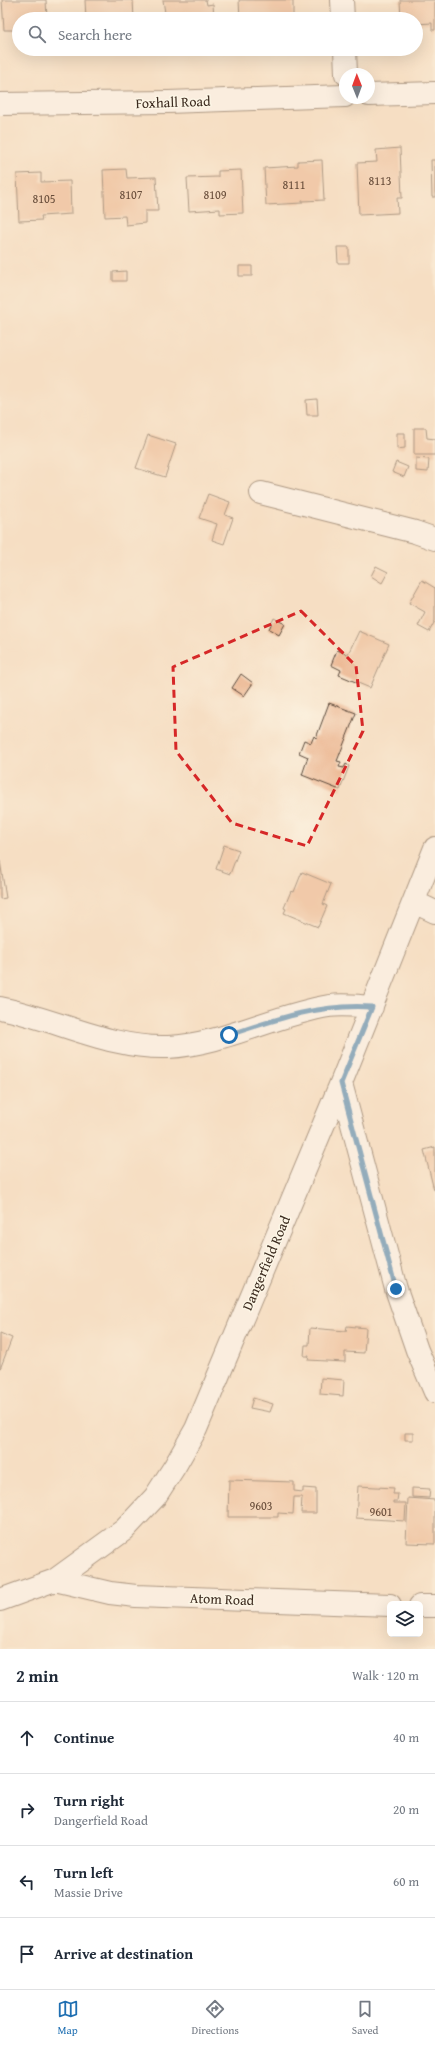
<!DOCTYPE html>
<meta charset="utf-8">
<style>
body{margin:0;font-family:"Gentium Book Plus",serif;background:#f2f2f3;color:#1f2937}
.controls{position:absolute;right:12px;bottom:12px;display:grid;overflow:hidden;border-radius:6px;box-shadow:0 4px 16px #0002}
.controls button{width:36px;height:36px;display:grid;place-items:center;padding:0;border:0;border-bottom:1px solid #e0e1e3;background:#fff;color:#1f2937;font:20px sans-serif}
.compass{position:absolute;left:339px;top:68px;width:36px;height:36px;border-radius:50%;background:#fff;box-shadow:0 4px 16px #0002;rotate:359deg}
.stop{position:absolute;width:12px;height:12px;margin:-9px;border:3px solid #1f6fb2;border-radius:50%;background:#fff}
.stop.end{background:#1f6fb2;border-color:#fff;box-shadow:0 1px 4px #0008}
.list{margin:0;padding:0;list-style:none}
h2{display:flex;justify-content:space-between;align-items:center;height:52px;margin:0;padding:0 16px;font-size:17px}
h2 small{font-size:13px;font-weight:400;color:#747a83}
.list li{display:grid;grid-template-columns:26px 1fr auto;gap:12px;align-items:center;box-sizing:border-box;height:72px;padding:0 16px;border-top:1px solid #e0e1e3}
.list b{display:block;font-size:15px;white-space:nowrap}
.list p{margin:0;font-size:13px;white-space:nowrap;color:#747a83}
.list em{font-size:13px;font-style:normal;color:#747a83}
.icon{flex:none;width:22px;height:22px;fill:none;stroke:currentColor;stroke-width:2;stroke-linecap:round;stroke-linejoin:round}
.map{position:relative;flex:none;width:435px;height:1649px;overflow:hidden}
.search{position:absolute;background:#fff;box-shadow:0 4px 16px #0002;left:12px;right:12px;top:12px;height:44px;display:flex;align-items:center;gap:10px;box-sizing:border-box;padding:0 14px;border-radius:22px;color:#747a83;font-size:15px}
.sheet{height:340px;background:#fff}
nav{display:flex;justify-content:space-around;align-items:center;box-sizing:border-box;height:56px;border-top:1px solid #e0e1e3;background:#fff;font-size:11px;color:#747a83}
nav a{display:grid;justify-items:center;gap:2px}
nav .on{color:#1f6fb2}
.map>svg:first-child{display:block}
</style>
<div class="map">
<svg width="435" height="1649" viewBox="0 0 435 1649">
<rect width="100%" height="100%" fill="#fcf5e5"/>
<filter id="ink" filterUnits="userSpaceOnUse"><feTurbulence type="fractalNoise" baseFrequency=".025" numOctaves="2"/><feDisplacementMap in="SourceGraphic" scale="8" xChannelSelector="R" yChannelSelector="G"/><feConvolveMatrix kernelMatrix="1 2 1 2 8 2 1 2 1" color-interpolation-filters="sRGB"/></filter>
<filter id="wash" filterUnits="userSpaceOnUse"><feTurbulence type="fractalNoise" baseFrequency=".012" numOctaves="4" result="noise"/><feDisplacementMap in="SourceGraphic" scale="16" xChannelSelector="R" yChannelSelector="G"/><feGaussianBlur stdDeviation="0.9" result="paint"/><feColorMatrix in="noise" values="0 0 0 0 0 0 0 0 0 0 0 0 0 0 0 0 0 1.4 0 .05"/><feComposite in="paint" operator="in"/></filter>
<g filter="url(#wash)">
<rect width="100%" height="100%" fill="#f6dec3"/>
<g id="blocks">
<path fill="#eab089" d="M2,0H46L47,19H19V30H4Z
M85,0H133L134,19H86Z
M163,0H206L207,5L213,4L214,19H166Z
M239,0H293V19H240Z
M400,0H435V30H432V23L416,24V19H401Z
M400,148L402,198H397L398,213L359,215L357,163L377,162L376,150Z
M322,160L324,200L302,201V203L266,205L264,168L298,166V161Z
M431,160H435V197H432Z
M126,169L127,178L156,177L158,211H145V223L126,225L125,216L105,217L103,170Z
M241,170L243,213L220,214V209L189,211L187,178L218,177V171Z
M41,173V182L70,181L71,214L41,216L42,220L19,221L17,174Z
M337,247H349V263H338Z
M239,266H252V276H239Z
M126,271V281H113V272Z
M317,399L318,415H307L306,400Z
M414,428H426L427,438L435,439V455H414Z
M397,433H405V448L397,449Z
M148,435L176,444L165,477L136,468Z
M416,458L429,459L428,472L416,471Z
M396,462L408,467L404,477L392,472Z
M208,494L230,502L225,515L233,518L224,544L212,540L217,524L199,518Z
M376,566L388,572L382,583L371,576Z
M422,580L435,588V621L429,632L418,626L425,612L409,603Z
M274,618L285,624L279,635L269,629Z
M359,631L389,644L370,688L339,675L341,670L331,665L337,650L348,654Z
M241,674L253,683L244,696L232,688Z
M329,703L356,713L337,761L341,762L339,767L344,768L346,764L349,766L340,790L302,775L308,757L299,753L304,740L311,743L314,736L316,738Z
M224,845L239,850L230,874L216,869Z
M0,861L6,898L0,899Z
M302,872L331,884L323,904L327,906L318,927L284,913L286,909L284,908L291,891L294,892Z
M435,1147V1190H434L424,1150Z
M347,1326L366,1328L364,1353L345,1352V1362L308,1360L309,1356H304L305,1345H309L310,1328L346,1331Z
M0,1333L12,1338L0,1369Z
M321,1378L344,1380L343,1396L320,1394Z
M253,1398L273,1404L270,1412L250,1408Z
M405,1433H413V1440H405Z
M229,1480L294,1482V1491L303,1492V1488L316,1489V1513H301L302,1497H294L293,1514L278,1513V1517H228Z
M358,1486L394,1488L393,1494H398L397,1501H393V1503H406L405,1521L356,1518Z
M412,1488L430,1489L429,1498L412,1497Z
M408,1498L435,1500V1544L406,1543Z"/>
</g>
</g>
<g filter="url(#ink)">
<use href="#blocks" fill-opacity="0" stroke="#574537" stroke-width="1"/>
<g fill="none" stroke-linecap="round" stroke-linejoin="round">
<g stroke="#574537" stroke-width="24">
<path id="minor" d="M342,0L343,19
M345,49L346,74
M369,95L435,93
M0,104L168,102L345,96
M261,493L415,532L435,539
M414,902L435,912
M0,1008C57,1019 109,1049 168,1047C224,1044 274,1015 329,1006C343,1004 358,1006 372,1007
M341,1083L396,1289L417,1350L435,1392
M55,1580L110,1593L136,1596L390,1605
M0,1600L55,1580L124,1530L155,1497L175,1466L196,1429L341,1083L435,848
M420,1606H435"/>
</g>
<use href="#minor" stroke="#fff" stroke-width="22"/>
</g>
</g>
<g fill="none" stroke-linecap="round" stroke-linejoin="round" filter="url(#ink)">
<path stroke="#1f6fb2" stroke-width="5" d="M229,1035C276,1019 322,1003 372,1007L341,1083L396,1289"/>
</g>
<path d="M0 0H435V1649H0ZM301,611L356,666L363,731L307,846L232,823L176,751L173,667Z" fill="#f6dec3" fill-opacity=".55" fill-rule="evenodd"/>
<path fill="none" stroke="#d62828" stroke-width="3" stroke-dasharray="8 5" stroke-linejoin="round" d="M301,611L356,666L363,731L307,846L232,823L176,751L173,667Z"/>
<g text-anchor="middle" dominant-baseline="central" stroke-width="3" stroke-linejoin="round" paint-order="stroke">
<g font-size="12" fill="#674c39">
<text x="380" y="180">8113</text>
<text x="294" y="184">8111</text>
<text x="131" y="194">8107</text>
<text x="215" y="194">8109</text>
<text x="44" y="198">8105</text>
<text x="261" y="1505">9603</text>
<text x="381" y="1511">9601</text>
</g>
<g font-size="14" fill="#3b2a1e" stroke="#fcf5e5">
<text transform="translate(173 102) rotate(-2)">Foxhall Road</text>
<text transform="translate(266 1263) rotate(-67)">Dangerfield Road</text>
<text transform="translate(222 1599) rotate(2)">Atom Road</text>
</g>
</g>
</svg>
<div class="controls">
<button><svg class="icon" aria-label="layers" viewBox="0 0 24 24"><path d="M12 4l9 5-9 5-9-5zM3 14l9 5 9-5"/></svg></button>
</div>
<svg class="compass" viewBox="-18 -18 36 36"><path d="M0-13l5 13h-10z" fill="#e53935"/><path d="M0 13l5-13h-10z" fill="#747a83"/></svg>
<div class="stop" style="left:229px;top:1035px"></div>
<div class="stop end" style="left:396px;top:1289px"></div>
<div class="search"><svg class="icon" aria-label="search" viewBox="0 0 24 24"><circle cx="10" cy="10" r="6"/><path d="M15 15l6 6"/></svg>Search here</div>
</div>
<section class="sheet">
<h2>2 min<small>Walk · 120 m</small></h2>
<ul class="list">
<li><svg class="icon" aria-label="ahead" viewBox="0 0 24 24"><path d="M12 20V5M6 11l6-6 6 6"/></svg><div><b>Continue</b></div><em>40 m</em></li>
<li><svg class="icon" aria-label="right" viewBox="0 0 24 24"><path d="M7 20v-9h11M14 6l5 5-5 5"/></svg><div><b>Turn right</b><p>Dangerfield Road</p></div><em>20 m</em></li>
<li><svg class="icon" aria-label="left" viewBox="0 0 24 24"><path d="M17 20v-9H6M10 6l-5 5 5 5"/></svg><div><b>Turn left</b><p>Massie Drive</p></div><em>60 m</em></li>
<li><svg class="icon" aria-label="arrive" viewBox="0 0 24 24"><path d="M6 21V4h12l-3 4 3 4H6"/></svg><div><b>Arrive at destination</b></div></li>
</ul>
</section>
<nav>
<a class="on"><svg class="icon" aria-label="map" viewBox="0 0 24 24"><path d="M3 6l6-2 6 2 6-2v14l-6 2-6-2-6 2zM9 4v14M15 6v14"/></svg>Map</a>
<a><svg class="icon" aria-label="directions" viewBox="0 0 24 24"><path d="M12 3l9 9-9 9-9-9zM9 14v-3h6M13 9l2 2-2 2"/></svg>Directions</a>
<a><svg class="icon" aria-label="saved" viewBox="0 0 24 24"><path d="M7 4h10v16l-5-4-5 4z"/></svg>Saved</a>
</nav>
